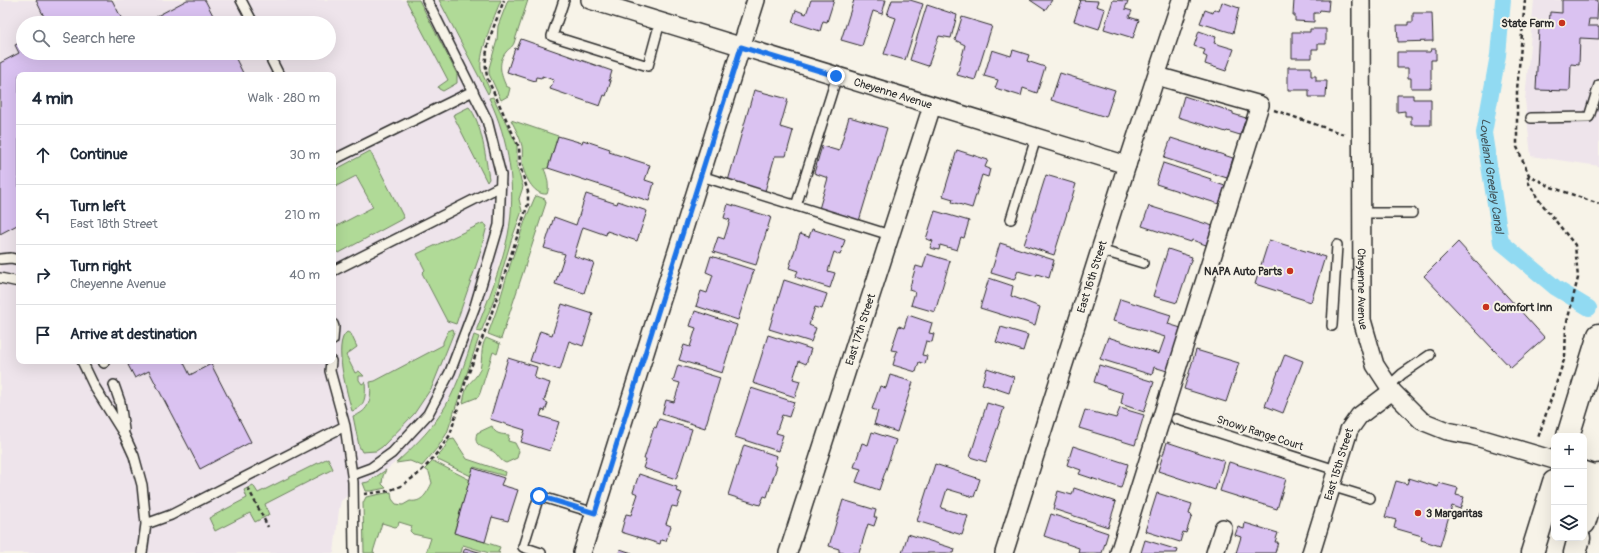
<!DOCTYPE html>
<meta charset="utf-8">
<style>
body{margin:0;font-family:Pangolin,sans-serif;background:#f2f2f3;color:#1f2937}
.controls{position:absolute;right:12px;bottom:12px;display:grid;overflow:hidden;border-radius:8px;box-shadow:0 4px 16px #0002}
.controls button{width:36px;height:36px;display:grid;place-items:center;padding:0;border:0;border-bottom:1px solid #e0e1e3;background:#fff;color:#1f2937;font:20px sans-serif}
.stop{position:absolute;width:12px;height:12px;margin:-9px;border:3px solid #1a73e8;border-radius:50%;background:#fff}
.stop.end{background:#1a73e8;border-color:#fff;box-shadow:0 1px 4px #0008}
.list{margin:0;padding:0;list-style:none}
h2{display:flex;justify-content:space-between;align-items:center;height:52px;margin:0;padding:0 16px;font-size:17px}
h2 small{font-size:13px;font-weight:400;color:#747a83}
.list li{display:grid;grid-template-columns:26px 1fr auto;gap:12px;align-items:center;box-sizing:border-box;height:60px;padding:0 16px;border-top:1px solid #e0e1e3}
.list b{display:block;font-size:15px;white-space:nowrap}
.list p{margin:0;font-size:13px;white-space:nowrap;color:#747a83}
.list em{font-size:13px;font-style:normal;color:#747a83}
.icon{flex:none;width:22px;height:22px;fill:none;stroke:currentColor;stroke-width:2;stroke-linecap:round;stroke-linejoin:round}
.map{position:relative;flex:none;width:1599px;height:553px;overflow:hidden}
.search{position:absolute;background:#fff;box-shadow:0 4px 16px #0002;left:16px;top:16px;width:320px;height:44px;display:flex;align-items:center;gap:10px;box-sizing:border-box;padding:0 14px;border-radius:22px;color:#747a83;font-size:15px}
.panel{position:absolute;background:#fff;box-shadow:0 4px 16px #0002;left:16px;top:72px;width:320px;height:292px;border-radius:8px}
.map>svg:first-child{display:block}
</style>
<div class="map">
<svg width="1599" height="553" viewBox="0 0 1599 553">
<rect width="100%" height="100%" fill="#f7f3e8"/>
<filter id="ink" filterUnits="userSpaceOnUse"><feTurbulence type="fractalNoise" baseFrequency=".025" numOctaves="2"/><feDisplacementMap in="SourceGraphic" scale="8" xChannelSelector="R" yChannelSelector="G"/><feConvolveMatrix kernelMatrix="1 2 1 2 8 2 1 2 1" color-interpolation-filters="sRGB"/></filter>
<g filter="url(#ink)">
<path fill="#eee4eb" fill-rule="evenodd" d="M0,0H439L488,94L502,128L509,162L510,182L511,199L508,234L481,318L458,380L450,397L440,415L411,449L386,470L368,482L363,483L341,501L339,510L334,553H0ZM23,23H329V53H23ZM19,75H333V361H19Z
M1534,0H1599V166L1531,156L1525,100Z"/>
<path fill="#b0da97" stroke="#6e8261" d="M406,0H419L457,74V83L443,91L439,89L438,87L448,80Z
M439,0H501C494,17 479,52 481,69C483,77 487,83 490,90L488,94Z
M508,0H528L514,43C512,48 509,48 506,52C497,63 501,75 506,86L510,88L508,96L501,100L489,74V68L497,40L498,26Z
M493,97L517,145V167L523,187L519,199L522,211L511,241L493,302L481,332L476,331C488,300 501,268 508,235C517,189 509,140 489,98Z
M469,107C482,122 486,160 489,179L487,182L453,115Z
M511,120L558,136L548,168L544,169C547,175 550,187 547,194C533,196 523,173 522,162C522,157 523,151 522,146C520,137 515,128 511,120Z
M370,151L404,218L339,253L333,250V228L373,207L356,176L333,188V171Z
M537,196L545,199L546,203L501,339L488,334L497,309L512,259L526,218L535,197Z
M483,223L487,226L479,257L456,324L447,321L422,273L425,270L417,254Z
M453,329L454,332L432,387L414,414L382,447L376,451L362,452L359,446L353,416C370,412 372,397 370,382L375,381L443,345V342L448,331Z
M347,332L351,334L357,347L346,355L355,373L359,371L364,376H359V380L362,384L365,382C366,395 366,407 352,411C348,396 332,343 347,332Z
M474,335L479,337L447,433L438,447L422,466L410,461L396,463C412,448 428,433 440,415C456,391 465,363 474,335Z
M486,338L500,344L497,354L493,352L480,393L478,397L463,403C464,398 465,392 467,387C470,381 476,379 480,369C483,358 480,348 486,338Z
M492,426C495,435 502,434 509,435L508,441L515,443L519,451L517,458L506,463C500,461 499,456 494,452C486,447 472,448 477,433Z
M454,439L467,459L506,472L505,476L474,467L471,476L438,460L436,458L442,452L449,440Z
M328,458L333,469L265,504L269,515L255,522L250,513L215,531L209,518L247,498L244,490L253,485L258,493Z
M433,461L470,480L454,532L500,547L498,552L500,553H489L463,545L461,553H426L431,538L413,534L410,531L412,526L399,522L398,526L395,527L382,523L373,552L375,553H364L363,503L366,497L391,492L392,499L396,504L403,505L410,501C422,503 427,493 432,483L429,472L425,469Z
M386,470L383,476L382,484L386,488L371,491H366L363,483L368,482Z"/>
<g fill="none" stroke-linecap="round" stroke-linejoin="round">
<path stroke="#91daf2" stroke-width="16" id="s1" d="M1503,0L1498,55L1484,133L1501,242L1556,288L1589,308"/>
</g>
<path fill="#dac2f1" stroke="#2b2b2b" d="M36,0H112L124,23H47Z
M187,0H205L217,23H144Z
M811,0H834L827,22L823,21L820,31L792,22L796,10L806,14Z
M854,0H886L882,14L873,11L862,46L841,40Z
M892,0H910L923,4L905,60L884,54L896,18L887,15Z
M1030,0H1052L1045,10Z
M1079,0L1098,1L1096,6L1105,9L1099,29L1074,21L1081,0Z
M1113,0L1128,1L1125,9L1132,11L1129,17L1139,20L1133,38L1104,29Z
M1294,0H1329L1328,11L1320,10L1319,13H1314V22L1295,21V15H1293Z
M1562,0H1598L1597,19H1589L1588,26H1599V39L1580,38L1579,65L1571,64L1570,91L1536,90L1539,27H1549L1550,12L1562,13Z
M1222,2L1239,8L1233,33L1200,23L1205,10L1213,13L1214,9L1219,11Z
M927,5L957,15L951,38L939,36L928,66L910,60Z
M1413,13H1432L1433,41L1398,42L1397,25H1408V22H1413Z
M962,17L992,26L975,80L957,75L965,45L955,40Z
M1310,29H1326V44H1318V49H1312V58H1292V32H1310Z
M1199,31L1216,37L1214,43L1234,49L1226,71L1205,64L1207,57L1203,55L1205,50L1194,46Z
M521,39L612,71L609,81H611L606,96L604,95L600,106L550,89L554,80L542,76V78L536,77L535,81L507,72L515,48L517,49Z
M23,41V53H233L244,75H19V224L0,234V63L19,53L15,45Z
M1431,49H1436V60H1431V88H1411V78H1408V68H1397V52H1430Z
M992,50L1011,56L1013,50L1029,55L1027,61L1045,67L1037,93L1023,88L1021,96L995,88L998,80L984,76Z
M1288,67H1311V76H1316V81H1327L1326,97H1309V90H1288Z
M1060,73L1115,90L1106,117L1051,100Z
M754,90L788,99L780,127L793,131L786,156H775L765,191L728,181Z
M1397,95H1413V99H1431V125H1411V116H1405V111L1397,112Z
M1184,96L1233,112V114L1246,118L1240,135L1227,131L1226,132L1178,117Z
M849,117L887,128L859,221L819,209L828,178L814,173L822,146L839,151Z
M558,136L582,143L583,140L610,149L609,152L650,165L645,180L654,183L649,201L548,168Z
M1171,138L1233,158L1227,178L1164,158Z
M957,150L988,160L985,167L990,169L988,177L982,175L972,208L952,202L953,199L943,196Z
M1163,163L1211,179L1210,181L1225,186L1219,204L1156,184Z
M1046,175L1076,184L1054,255L1024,245Z
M586,194L617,204L618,201L647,211L637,241L607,231L606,235L583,227L574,256L594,263L584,293L555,284L565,254L544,248L554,217L576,225Z
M728,204L771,217L756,265L713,252L718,237L724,239L730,220L724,218Z
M1149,206L1213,226L1206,245L1192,240L1191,242L1142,226Z
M935,211L969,221L964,238L961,237L957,250L940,245L939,250L930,248L933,241L926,239Z
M812,229L845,240L840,255L834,252L828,271L835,273L830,288L795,277L798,271L789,268L800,234L809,237Z
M1269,240L1325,257L1311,302L1255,284Z
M1458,242L1545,338L1511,368L1424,276Z
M1000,243L1054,260L1049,278L1037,274L1036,276L1018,271L1014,280L991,273Z
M1168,249L1192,257L1177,303L1153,296Z
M927,254L950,261L935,312L911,305L915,292L909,290L916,266L923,268Z
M711,256L754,270L738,320L696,306L701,291L707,293L713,275L706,272Z
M989,278L1013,286L1011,296L1040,307L1035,325L980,308Z
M784,280L827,294L822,309L815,307L809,325L816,328L811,342L769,329Z
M1120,299L1171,315L1168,324L1181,328L1167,371L1154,367L1152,375L1100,359L1108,337L1159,354L1165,337L1113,321Z
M562,304L593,314L583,346L569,341L560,370L530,361L540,331L552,335Z
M695,311L737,325L722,373L679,360L684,345L690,347L696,328L690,326Z
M908,315L932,323L929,333L934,334L932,342L926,341L922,355L927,356L925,364L919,362L916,372L893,365L897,351L891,350L899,326L904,328Z
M1001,327L1028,335L1023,351L996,342Z
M768,335L811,349L806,364L799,361L793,379L800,381L795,397L753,383Z
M1196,350L1239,363L1226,402L1184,389Z
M1285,354L1303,361L1283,413L1265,406Z
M508,358L537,367L534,378L550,383L544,401L548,403L545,411L542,410L540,416L559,422L550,451L521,442L525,430L490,419Z
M137,361H183L190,375L211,364L251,442L200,469L149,371L135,378L128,365Z
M678,365L720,378L705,428L662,414L666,400L674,402L680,383L673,381Z
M1099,365L1154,382L1144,412L1121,404L1123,393L1105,387V386L1094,382Z
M987,368L1014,377L1009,393L982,384Z
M890,375L913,382L897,432L874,424L878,411L872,409L880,386L886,388Z
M751,388L794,402L789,417L782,415L776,433L783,435L778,451L735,437Z
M987,403L1004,408L986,462L970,457Z
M1120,408L1144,415L1135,445L1079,428L1085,410L1116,418Z
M659,419L692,429L676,479L643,468L646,459H644L654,427L656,428Z
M872,432L896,440L879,490L856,482L861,469L854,467L862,443L868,445Z
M1167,442L1224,461L1215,490L1158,471Z
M744,445L777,456L774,465L777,466L767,497L764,496L760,505L728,495Z
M1073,446L1128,464L1121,488L1079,474L1081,470L1067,465Z
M1229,462L1286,479L1277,509L1220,491Z
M935,464L980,479L974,497L947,489L941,508L968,516L962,535L917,521Z
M473,468L504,478L501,485L518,490L508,521L492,517L485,542L454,533Z
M639,474L677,487L676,491L682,493L677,507L672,506L666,524L671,526L666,541L661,540L660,544L621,532L626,514L631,515L638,494L633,492Z
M1409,478L1438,487L1439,483L1458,488L1456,495L1464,497L1460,509L1452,506L1440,546L1421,540L1422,536L1394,528L1396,520L1385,517L1396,481L1407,484Z
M1074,488L1116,502L1108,527L1053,509L1058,491L1072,495Z
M1157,493L1192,504L1189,514L1192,515L1186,533L1183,532L1180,542L1145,531Z
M843,500L876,510L874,517H877L874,526L868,524L859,553H844L839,552V549L829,546Z
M1051,514L1108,533L1102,553H1078L1079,548L1044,536Z
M1245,523L1278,533L1275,542H1278L1275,553H1236L1241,537L1235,535L1238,527L1244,529Z
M908,534L955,549L954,553H902Z
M1145,540L1178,550L1177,553H1141Z
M465,548L482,553H463Z
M620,549L632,553H619Z"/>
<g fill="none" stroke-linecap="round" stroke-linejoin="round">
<g stroke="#2b2b2b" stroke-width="12">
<path id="lane" d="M241,0L253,23
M564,0L552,36L648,66L660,22
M268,53L279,75
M1531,118L1589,117L1599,85
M333,160L473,91
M701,176L890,235
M796,206L837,76
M1362,213H1412
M1011,219L1036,138
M1100,250L1143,263
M0,259L11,258L19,260
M333,271L501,186
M0,278L19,282
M333,324L334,327L333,340
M1332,326L1337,245
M82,361L94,386L124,434L134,456L142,485L146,524L142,553
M103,361L104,363
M331,361L330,371L345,426L353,482L354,553
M114,385L120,402L124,430
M1389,386L1402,374L1430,355
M1176,419L1336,470
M352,475L371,468L392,453L428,414L450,372L475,306L499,225L501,175L487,120L427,0
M1331,486L1370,498
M146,524L171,515L345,426
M541,553L523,547L539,496L595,513"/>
</g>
<g stroke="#2b2b2b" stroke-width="20">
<g id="street">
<path id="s2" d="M590,0L1127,165"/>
<path id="s3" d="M1361,0L1362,320L1375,365L1392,391L1422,421L1447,431L1473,436L1554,460"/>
<path d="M1584,470L1599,475"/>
<path d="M582,553L756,0"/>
<path id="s4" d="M788,553L932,106"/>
<path id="s5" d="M1004,553L1127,165L1181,0"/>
<path d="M1119,553L1260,105L1157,76"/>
<path d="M1215,553L1223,528"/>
<path id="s6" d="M1311,553L1349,430L1359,416L1392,391"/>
</g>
</g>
<g stroke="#2b2b2b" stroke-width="25">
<path id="highway" d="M1568,436L1599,335
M1584,523L1599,475
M1532,553L1554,482
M1575,553L1579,538"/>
</g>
<path stroke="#2b2b2b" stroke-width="2.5" stroke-dasharray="4 3" stroke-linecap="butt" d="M1525,0L1517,90V147L1529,175L1551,187L1599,204
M1274,110L1346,135
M1529,175L1527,180L1538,199L1575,245L1578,278L1566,326L1565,357L1538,438
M248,488L268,527
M364,494L388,491L401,486L417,475L429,463L440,449L450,435L466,380L490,318L528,204V192L520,166L519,147L488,80C480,53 495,25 504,0"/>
<use href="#lane" stroke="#f7f3e8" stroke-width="9"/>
<use href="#street" stroke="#f7f3e8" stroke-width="17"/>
<use href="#highway" stroke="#f7f3e8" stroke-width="22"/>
</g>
</g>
<g fill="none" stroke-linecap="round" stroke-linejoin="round" filter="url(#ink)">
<path stroke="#1a73e8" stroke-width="5" d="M539,496L595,513L741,47L836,76"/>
</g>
<g fill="#c8321e" stroke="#f7f3e8" stroke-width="1.5">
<circle cx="1562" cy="23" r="4"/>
<circle cx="1290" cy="271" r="4"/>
<circle cx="1486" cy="307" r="4"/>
<circle cx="1418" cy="513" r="4"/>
</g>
<g text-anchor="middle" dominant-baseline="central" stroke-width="4" stroke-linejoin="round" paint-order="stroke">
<g font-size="11" font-weight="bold" fill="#2b2b2b" stroke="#f7f3e8" text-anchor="end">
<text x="1554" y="23">State Farm</text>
<text x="1282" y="271">NAPA Auto Parts</text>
<text x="1494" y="307" text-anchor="start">Comfort Inn</text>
<text x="1426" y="513" text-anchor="start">3 Margaritas</text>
</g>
<g font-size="11" fill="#2b2b2b" stroke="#f7f3e8">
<text stroke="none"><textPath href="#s2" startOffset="317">Cheyenne Avenue</textPath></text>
<text stroke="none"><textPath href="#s5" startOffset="290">East 16th Street</textPath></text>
<text stroke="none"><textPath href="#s3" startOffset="289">Cheyenne Avenue</textPath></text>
<text stroke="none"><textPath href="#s4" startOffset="235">East 17th Street</textPath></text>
<text transform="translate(1260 433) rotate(18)">Snowy Range Court</text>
<text stroke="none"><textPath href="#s6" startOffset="93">East 15th Street</textPath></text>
</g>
<g font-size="12" font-style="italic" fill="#44575d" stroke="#f7f3e8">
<text stroke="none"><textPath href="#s1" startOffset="178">Loveland Greeley Canal</textPath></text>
</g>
</g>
</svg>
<div class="controls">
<button>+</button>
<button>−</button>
<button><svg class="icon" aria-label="layers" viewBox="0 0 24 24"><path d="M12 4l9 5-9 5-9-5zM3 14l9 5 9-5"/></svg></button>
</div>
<div class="stop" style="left:539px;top:496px"></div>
<div class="stop end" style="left:836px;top:76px"></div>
<div class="search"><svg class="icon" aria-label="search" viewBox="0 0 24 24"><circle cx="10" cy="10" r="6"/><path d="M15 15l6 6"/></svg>Search here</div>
<section class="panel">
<h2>4 min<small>Walk · 280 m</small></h2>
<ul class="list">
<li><svg class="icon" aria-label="ahead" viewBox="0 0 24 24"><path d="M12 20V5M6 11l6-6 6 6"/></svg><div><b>Continue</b></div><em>30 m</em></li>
<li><svg class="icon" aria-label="left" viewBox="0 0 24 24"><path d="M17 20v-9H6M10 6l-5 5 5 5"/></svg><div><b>Turn left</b><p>East 18th Street</p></div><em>210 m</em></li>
<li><svg class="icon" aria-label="right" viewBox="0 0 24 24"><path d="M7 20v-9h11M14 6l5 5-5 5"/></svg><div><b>Turn right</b><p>Cheyenne Avenue</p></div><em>40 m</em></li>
<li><svg class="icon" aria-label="arrive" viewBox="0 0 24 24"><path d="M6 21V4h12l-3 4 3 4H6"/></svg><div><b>Arrive at destination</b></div></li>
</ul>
</section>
</div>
